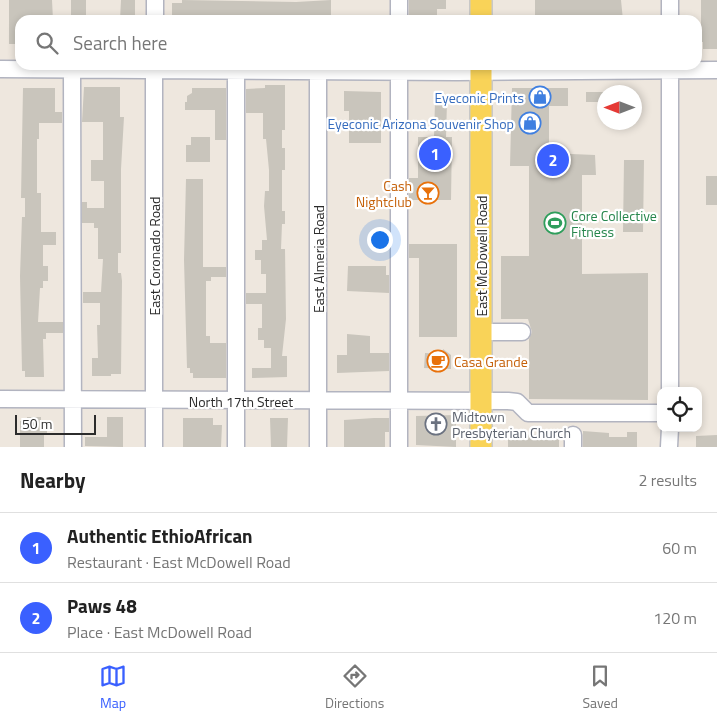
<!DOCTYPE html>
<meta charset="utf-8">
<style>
body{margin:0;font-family:"Titillium Web",sans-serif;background:#f6f6f6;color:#222}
.controls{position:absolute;right:15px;bottom:15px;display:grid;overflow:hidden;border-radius:10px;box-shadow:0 2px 8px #0003}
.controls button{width:45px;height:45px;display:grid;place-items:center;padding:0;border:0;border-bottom:1px solid #e0e0e0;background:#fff;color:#222;font:25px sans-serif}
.compass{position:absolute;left:597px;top:85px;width:45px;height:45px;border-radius:50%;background:#fff;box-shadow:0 2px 8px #0003;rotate:270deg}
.scale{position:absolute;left:15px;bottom:12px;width:81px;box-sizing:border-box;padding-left:5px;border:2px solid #2c2c2c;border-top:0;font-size:14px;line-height:18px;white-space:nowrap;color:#2c2c2c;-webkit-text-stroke:4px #fff;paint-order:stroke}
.you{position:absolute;left:379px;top:239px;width:18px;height:18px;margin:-12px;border:4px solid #fff;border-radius:50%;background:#1a73e8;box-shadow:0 0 0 8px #1a73e833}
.badge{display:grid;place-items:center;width:32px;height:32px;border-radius:50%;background:#3a60ff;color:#fff;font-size:16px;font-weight:700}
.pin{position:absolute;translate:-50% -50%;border:2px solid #fff;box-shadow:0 1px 5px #0006}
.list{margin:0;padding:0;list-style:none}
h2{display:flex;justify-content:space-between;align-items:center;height:65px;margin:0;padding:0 20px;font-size:21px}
h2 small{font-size:16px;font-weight:400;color:#767676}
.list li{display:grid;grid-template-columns:32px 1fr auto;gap:15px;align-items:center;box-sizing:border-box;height:70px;padding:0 20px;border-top:1px solid #e0e0e0}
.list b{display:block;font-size:19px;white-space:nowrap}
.list p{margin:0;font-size:16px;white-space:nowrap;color:#767676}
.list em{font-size:16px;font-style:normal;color:#767676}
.icon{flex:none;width:28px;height:28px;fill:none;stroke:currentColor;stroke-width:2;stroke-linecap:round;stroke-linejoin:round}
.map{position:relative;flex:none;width:717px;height:447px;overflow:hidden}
.search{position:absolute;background:#fff;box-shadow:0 2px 8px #0003;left:15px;right:15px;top:15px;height:55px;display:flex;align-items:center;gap:12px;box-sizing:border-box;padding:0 18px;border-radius:15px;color:#767676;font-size:19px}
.sheet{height:205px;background:#fff}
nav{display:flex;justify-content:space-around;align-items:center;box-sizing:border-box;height:70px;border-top:1px solid #e0e0e0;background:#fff;font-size:14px;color:#767676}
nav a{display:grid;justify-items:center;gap:2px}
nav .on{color:#3a60ff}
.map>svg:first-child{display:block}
</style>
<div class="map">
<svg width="717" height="447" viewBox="0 0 717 447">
<rect width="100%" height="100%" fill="#eee7de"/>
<path fill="#c9c5bc" d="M9,0H52L53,20H20V44H9Z
M71,0H86V20H71Z
M121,0H135V20H120Z
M182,0L296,2L331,0V20H172V3H182Z
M409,0H446V9H437V20H409Z
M535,0H621L623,20H535Z
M701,0H717V49H703V42H701Z
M265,85H285V130H282V148H285V170H282V211H285V224H282L281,249H285L286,319L282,356H287V377L252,378V368H271V348H264V340H258V328H262V304H246V293H266V274H261V260H255V250H262V240H267L264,206L265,191H269V170L266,139H263V113H246V89L265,88Z
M84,87H120V117H124L121,169V253H118V273H121L122,281L121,374H111V376H92V358H98L97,325H100V303H83V292H101L103,259H98V228H94V223H82V202H87V208H104V181H91V160H103V122H82Z
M23,88H55V112H62V123H39V139H37V193H41V232H56V245H43V266H48V281H43V288H40L38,322H63V333H46V339H43L44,377H25V371H22L20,276L22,217H25V198H21Z
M192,88H226V140H215V110H185V102H187V96L192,93Z
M512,88H568V106H549V153L595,155L596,175H582V274L648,273V400L529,399V339L532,332L528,319H501V256H529V166H510Z
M344,91L381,92V143H349V111H344Z
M586,92H604V102H586Z
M435,102H447L446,137H452L451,200H409V178H418V137H434Z
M191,137H210V162H186V145H191Z
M624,160H644L643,232H623Z
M706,176H717V205H706Z
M186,179H203V267H226V277H211V281H206V336H210V343H226V378H193V373H190V368H187L184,260Z
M409,244H457V337H419V258H409Z
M348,266H386V275H389V293L347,291Z
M347,334L370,336V353H389V371L337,373V355H347Z
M443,349L451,355V369L424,368L425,353L443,354Z
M456,415V447L416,445V416Z
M27,417H41V424H47V433H44V447H20V421H27Z
M107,417H123V447L85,446V437H107Z
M183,418H213V425H222L221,447H183Z
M270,418H288L287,447H271Z
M374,418H389V432H385V447H344V420Z
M583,431L609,433V437H627V432H637V447H583Z
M559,434V447H508V435Z
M717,435V447H696V436Z"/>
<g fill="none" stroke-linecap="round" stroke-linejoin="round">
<g stroke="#b2b4c0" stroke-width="19">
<path id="minor" d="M399,0V20
M670,0V20
M155,20V0
M399,65V447
M0,69L457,72L717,70
M72,69L73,447
M481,332H522
M670,391V65
M0,399L508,401L517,402L528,413H661
M573,435V447
M154,447V65
M236,447V71
M318,447V72
M669,447L670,428"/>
</g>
<g stroke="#c8c8c8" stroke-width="24">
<path id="major" d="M481,0V20
M481,65V447"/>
</g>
<use href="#minor" stroke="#fff" stroke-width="16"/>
<use href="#major" stroke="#f9d358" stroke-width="21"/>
</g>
<defs>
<g id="shop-ring" transform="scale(1.125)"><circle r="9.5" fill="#fff" stroke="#3f7fe0" stroke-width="1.5"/><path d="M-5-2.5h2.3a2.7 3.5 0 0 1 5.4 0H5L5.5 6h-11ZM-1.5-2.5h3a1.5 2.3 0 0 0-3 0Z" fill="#3f7fe0"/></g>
<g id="bar-ring" transform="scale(1.125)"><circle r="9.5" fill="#fff" stroke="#e8710a" stroke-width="1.5"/><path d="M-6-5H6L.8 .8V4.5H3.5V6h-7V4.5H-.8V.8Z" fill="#e8710a"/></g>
<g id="stadium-ring" transform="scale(1.125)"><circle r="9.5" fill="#fff" stroke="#2e9e5b" stroke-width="1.5"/><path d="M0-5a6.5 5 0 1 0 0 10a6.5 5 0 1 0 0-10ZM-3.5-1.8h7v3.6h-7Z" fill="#2e9e5b"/></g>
<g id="cafe-ring" transform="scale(1.125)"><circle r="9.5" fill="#fff" stroke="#e8710a" stroke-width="1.5"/><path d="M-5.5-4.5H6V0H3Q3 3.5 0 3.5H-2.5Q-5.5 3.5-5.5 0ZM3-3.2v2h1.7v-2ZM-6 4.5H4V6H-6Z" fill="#e8710a"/></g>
<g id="church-ring" transform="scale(1.125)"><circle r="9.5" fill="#fff" stroke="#6b7280" stroke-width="1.5"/><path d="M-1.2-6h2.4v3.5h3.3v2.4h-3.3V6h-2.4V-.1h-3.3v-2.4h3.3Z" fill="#6b7280"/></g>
</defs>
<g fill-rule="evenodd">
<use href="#shop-ring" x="540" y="97"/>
<use href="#shop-ring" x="530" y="123"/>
<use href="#bar-ring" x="428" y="193"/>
<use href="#stadium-ring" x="555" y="223"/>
<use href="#cafe-ring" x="438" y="361"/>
<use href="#church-ring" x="436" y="424"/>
</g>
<g text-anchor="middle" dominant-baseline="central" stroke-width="4.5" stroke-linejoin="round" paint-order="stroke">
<g font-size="14" fill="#366cbe" stroke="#fff" text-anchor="end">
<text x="524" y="97">Eyeconic Prints</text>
<text x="514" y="123">Eyeconic Arizona Souvenir Shop</text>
</g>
<g font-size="14" fill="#c56008" stroke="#fff" text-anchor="end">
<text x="412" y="185">Cash<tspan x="412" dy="16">Nightclub</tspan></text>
<text x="454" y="361" text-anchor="start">Casa Grande</text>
</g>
<g font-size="14" fill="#27864d" stroke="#fff" text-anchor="start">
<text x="571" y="215">Core Collective<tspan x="571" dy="16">Fitness</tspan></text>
</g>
<g font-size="14" fill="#2c2c2c" stroke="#fff">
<text transform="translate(154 256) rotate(-90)">East Coronado Road</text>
<text transform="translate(481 256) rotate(-90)">East McDowell Road</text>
<text transform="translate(318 259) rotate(-90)">East Almeria Road</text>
<text x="241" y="401">North 17th Street</text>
</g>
<g font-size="14" fill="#5b616d" stroke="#fff" text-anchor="start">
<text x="452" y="416">Midtown<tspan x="452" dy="16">Presbyterian Church</tspan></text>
</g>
</g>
</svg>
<div class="controls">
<button><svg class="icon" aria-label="locate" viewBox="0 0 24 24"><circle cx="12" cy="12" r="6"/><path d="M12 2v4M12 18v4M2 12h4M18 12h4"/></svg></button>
</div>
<svg class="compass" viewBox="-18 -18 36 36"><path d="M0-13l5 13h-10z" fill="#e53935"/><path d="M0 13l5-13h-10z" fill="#767676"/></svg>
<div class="scale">50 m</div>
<div class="you"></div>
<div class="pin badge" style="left:435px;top:154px">1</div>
<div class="pin badge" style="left:553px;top:160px">2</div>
<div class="search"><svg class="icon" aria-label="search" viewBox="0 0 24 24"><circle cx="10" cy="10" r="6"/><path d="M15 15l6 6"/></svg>Search here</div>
</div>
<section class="sheet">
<h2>Nearby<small>2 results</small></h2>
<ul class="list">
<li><span class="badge">1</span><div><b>Authentic EthioAfrican</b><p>Restaurant · East McDowell Road</p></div><em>60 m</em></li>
<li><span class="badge">2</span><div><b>Paws 48</b><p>Place · East McDowell Road</p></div><em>120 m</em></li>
</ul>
</section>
<nav>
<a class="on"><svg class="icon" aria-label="map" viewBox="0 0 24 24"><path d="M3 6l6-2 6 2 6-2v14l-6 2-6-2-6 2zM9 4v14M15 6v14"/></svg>Map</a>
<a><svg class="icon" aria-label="directions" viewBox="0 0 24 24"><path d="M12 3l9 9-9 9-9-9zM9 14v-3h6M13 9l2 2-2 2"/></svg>Directions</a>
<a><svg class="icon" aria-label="saved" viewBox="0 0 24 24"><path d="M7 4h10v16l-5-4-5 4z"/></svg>Saved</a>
</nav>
